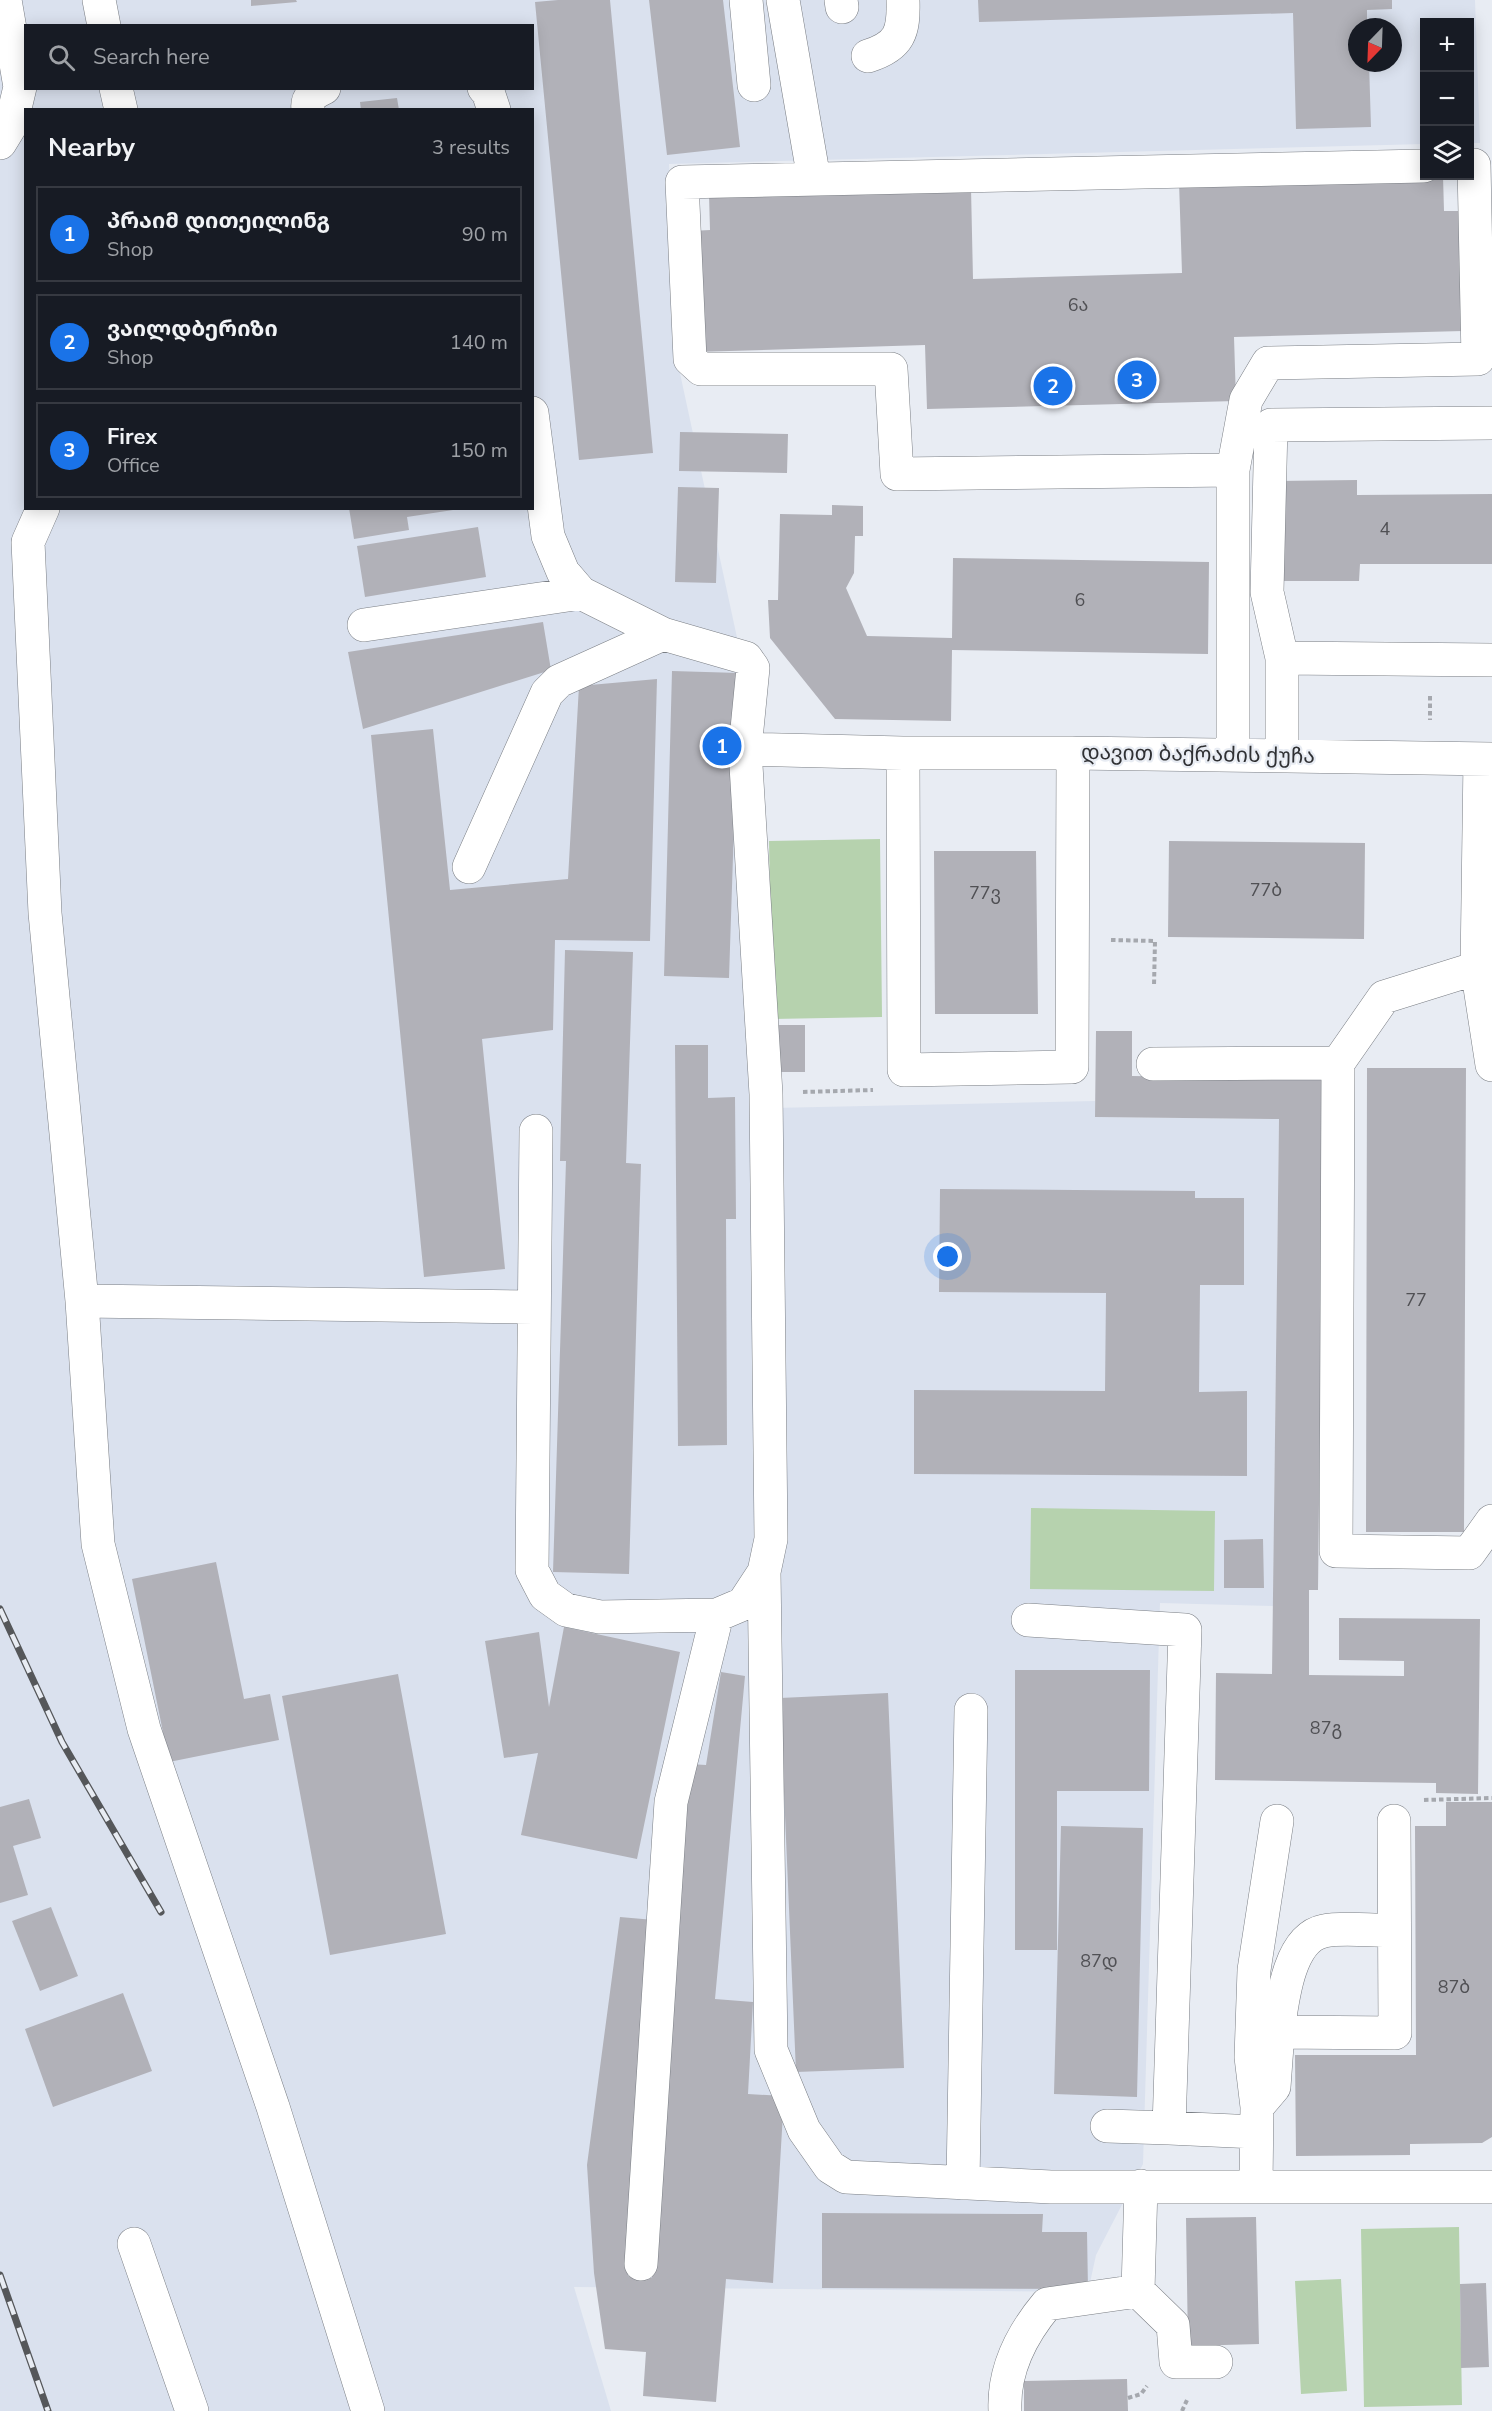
<!DOCTYPE html>
<meta charset="utf-8">
<style>
body{margin:0;font-family:"Nunito Sans","Noto Sans Georgian",sans-serif;background:#20242c;color:#f1f3f6}
.controls{position:absolute;right:18px;top:18px;display:grid;overflow:hidden;border-radius:0px;box-shadow:0 3px 15px #0003}
.controls button{width:54px;height:54px;display:grid;place-items:center;padding:0;border:0;border-bottom:2px solid #363941;background:#171b24;color:#f1f3f6;font:30px sans-serif}
.compass{position:absolute;left:1348px;top:18px;width:54px;height:54px;border-radius:50%;background:#171b24;box-shadow:0 3px 15px #0003;rotate:203deg}
.you{position:absolute;left:948px;top:1257px;width:21px;height:21px;margin:-15px;border:4px solid #fff;border-radius:50%;background:#1a73e8;box-shadow:0 0 0 9px #1a73e833}
.badge{display:grid;place-items:center;width:39px;height:39px;border-radius:50%;background:#1a73e8;color:#fff;font-size:20px;font-weight:700}
.pin{position:absolute;translate:-50% -50%;border:3px solid #fff;box-shadow:0 2px 6px #0006}
.list{margin:0;padding:0;list-style:none}
h2{display:flex;justify-content:space-between;align-items:center;height:78px;margin:0;padding:0 24px;font-size:26px}
h2 small{font-size:20px;font-weight:400;color:#9ea1a6}
.list li{display:grid;grid-template-columns:39px 1fr auto;gap:18px;align-items:center;box-sizing:border-box;height:96px;margin:0 12px 12px;padding:0 12px;border:2px solid #363941;border-radius:0px}
.list b{display:block;font-size:22px;white-space:nowrap}
.list p{margin:0;font-size:20px;white-space:nowrap;color:#9ea1a6}
.list em{font-size:20px;font-style:normal;color:#9ea1a6}
.icon{flex:none;width:33px;height:33px;fill:none;stroke:currentColor;stroke-width:2;stroke-linecap:round;stroke-linejoin:round}
.map{position:relative;flex:none;width:1492px;height:2411px;overflow:hidden}
.search{position:absolute;background:#171b24;box-shadow:0 3px 15px #0003;left:24px;top:24px;width:510px;height:66px;display:flex;align-items:center;gap:15px;box-sizing:border-box;padding:0 21px;border-radius:0px;color:#9ea1a6;font-size:22px}
.panel{position:absolute;background:#171b24;box-shadow:0 3px 15px #0003;left:24px;top:108px;width:510px;height:402px;border-radius:0px}
.map>svg:first-child{display:block}
</style>
<div class="map">
<svg width="1492" height="2411" viewBox="0 0 1492 2411">
<rect width="100%" height="100%" fill="#e8ecf3"/>
<path fill="#dae1ee" fill-rule="evenodd" d="M0,0H1475L1480,143H1470V22H1424V144L669,164L678,364L744,670L772,1108L1095,1101V1117L1279,1119L1273,1606L1160,1603L1143,2164L1096,2255L1088,2292L574,2287L611,2411H0ZM26,26H532V88H26ZM1357,27H1393V63H1357ZM26,110H532V508H26Z"/>
<path fill="#b6d2ae" d="M880,839L882,1017L772,1019L769,841Z
M1031,1508L1215,1511L1214,1591L1030,1589Z
M1459,2227L1462,2405L1364,2407L1361,2229Z
M1341,2279L1347,2391L1301,2394L1295,2281Z"/>
<path fill="#b1b1b8" d="M251,0H296L297,2L251,6Z
M558,0H610L653,453L579,460L535,2Z
M649,0H723L740,147L667,155Z
M978,0H1392V9L1367,10V27H1357V63H1369L1371,127L1296,129L1293,13L979,22Z
M397,98L399,110H361L360,102Z
M1443,176L1444,211H1459L1463,331L1234,337L1236,401L927,409L925,345L695,352L691,231L710,230L709,195L971,188L973,279L1182,273L1179,182Z
M680,432L788,434L787,473L679,471Z
M1357,480V495L1492,494V564H1360L1359,581H1278L1277,481Z
M678,487L719,488L716,583L675,582Z
M832,505L863,506V536H855L854,573L846,588L867,636L952,638L953,558L1209,562L1208,654L952,650L951,721L835,719L770,638L768,600H778L780,514L832,515Z
M349,508H453V510L407,517L409,530L354,539Z
M478,527L486,577L365,597L357,546Z
M543,622L551,670L363,729L348,652Z
M672,671L739,673L729,978L664,976Z
M657,679L650,941L555,940L553,1030L482,1039L505,1269L424,1277L371,735L433,729L450,890L568,879L579,686Z
M1169,841L1365,843L1364,939L1168,937Z
M934,851H1036L1038,1014H935Z
M565,950L633,952L626,1163L641,1164L629,1574L553,1572L566,1161H560Z
M769,1025H805V1072H769Z
M1096,1031H1132V1076L1324,1079L1318,1590H1309V1675L1404,1676V1661L1339,1660V1618L1480,1619L1478,1794L1436,1793V1783L1215,1780L1216,1673L1272,1674L1279,1119L1095,1117Z
M675,1045H708V1098L735,1097L736,1219H726L727,1445L678,1446Z
M1367,1068H1466L1464,1532H1366Z
M940,1189L1195,1191V1198H1244V1285H1200L1199,1392L1247,1391V1476L914,1474V1390L1105,1391L1106,1293L939,1292Z
M1263,1539L1264,1588H1224V1540Z
M216,1562L244,1699L270,1694L279,1740L169,1762L132,1579Z
M564,1627L680,1652L637,1859L521,1835L538,1753L504,1758L485,1641L539,1632L549,1707Z
M1015,1670H1150L1149,1791H1057V1950H1015Z
M721,1672L745,1676L715,1999L753,2002L748,2094L784,2096L773,2283L726,2279L716,2402L643,2396L646,2352L605,2349L594,2273L587,2165L620,1917L654,1920L628,2276L652,2278L689,1764L706,1765Z
M398,1674L446,1934L330,1955L282,1696Z
M888,1693L904,2068L796,2072L780,1698Z
M29,1799L41,1838L13,1846L28,1895L0,1903V1807Z
M1446,1802H1492V2137L1482,2143L1410,2144V2155L1296,2156L1295,2055H1416L1415,1826H1446Z
M1061,1826L1143,1828L1137,2097L1054,2094Z
M51,1907L78,1976L40,1991L12,1921Z
M123,1993L152,2071L53,2107L25,2029Z
M822,2213L1043,2214L1042,2232H1087L1088,2289L822,2288Z
M1256,2217L1259,2344L1188,2346L1186,2218Z
M1486,2283L1489,2367L1461,2368L1460,2284Z
M1127,2379L1128,2411H1024V2381Z"/>
<g fill="none" stroke-linecap="round" stroke-linejoin="round">
<g stroke="#7a7e84" stroke-width="34">
<path id="minor" d="M99,0L104,26
M746,0L754,85
M783,0L814,179
M841,0L842,7
M868,56C900,46 904,32 903,0
M116,88L121,110
M484,88L488,92L494,110
M308,110C306,97 314,93 324,88
M0,143L11,125L20,87L5,0
M532,413L548,536L563,572L581,593L663,634L746,658L753,668L745,749L903,753H1073L1492,759
M1233,470L897,474L891,369H701L690,359L682,182L1424,166
M43,508L28,542L45,913L82,1301L98,1544L144,1729L273,2107L368,2411
M364,625L581,593
M1282,658L1492,660
M903,753L904,1070L1072,1067L1073,753
M1233,754V470L1246,400L1268,363L1478,359L1474,165H1470
M1282,755V658L1267,592L1271,425L1492,423
M1480,759L1477,968L1384,997L1338,1063L1336,1551L1469,1553L1492,1521
M469,867L547,693L559,681L663,634
M1477,968L1492,1065
M1153,1064L1338,1063
M536,1131L532,1570L545,1595L566,1610L600,1617L717,1615L743,1604L764,1572L771,1539L766,1094L745,749
M82,1301L534,1307
M764,1572L771,2050L804,2130L830,2167L846,2177L1051,2187H1492
M1028,1620L1185,1630L1169,2128L1256,2132
M1278,2032C1282,2003 1288,1938 1324,1931C1340,1927 1376,1931 1394,1930
M1257,2107L1274,2087L1278,2032L1395,2033L1394,1821
M1107,2126L1169,2128
M963,2183L971,1710
M1256,2185L1257,2107L1251,2057L1254,1970L1277,1821
M134,2244L192,2411
M641,2264L671,1802L717,1615
M1138,2291L1173,2325L1176,2362H1216
M1005,2411C1003,2370 1021,2335 1047,2304L1138,2291L1141,2186"/>
</g>
<path stroke="#a5a8ae" stroke-width="4" stroke-dasharray="4.5 3" stroke-linecap="butt" d="M1430,696V720
M1111,940L1155,941L1154,986
M803,1092L873,1090
M1424,1800L1492,1798
M1128,2398L1141,2394L1147,2386
M1182,2411L1187,2400"/>
<use href="#minor" stroke="#fff" stroke-width="33"/>
<g stroke="#55575a" stroke-width="7">
<path id="rail" d="M0,1609L62,1742L161,1912
M0,2275L48,2411"/>
</g>
<use href="#rail" stroke="#e8ecf3" stroke-width="4.5" stroke-dasharray="14" stroke-linecap="butt"/>
</g>
<g text-anchor="middle" dominant-baseline="central" stroke-width="4.5" stroke-linejoin="round" paint-order="stroke">
<g font-size="18" fill="#505054">
<text x="1078" y="305">6ა</text>
<text x="1385" y="529">4</text>
<text x="1080" y="600">6</text>
<text x="1266" y="890">77ბ</text>
<text x="985" y="893">77ვ</text>
<text x="1416" y="1300">77</text>
<text x="1326" y="1728">87გ</text>
<text x="1099" y="1961">87დ</text>
<text x="1454" y="1987">87ბ</text>
</g>
<g font-size="21" fill="#2f3033" stroke="#e8ecf3">
<text transform="translate(1198 754) rotate(1)">დავით ბაქრაძის ქუჩა</text>
</g>
</g>
</svg>
<div class="controls">
<button>+</button>
<button>−</button>
<button><svg class="icon" aria-label="layers" viewBox="0 0 24 24"><path d="M12 4l9 5-9 5-9-5zM3 14l9 5 9-5"/></svg></button>
</div>
<svg class="compass" viewBox="-18 -18 36 36"><path d="M0-13l5 13h-10z" fill="#e53935"/><path d="M0 13l5-13h-10z" fill="#9ea1a6"/></svg>
<div class="you"></div>
<div class="pin badge" style="left:722px;top:746px">1</div>
<div class="pin badge" style="left:1053px;top:386px">2</div>
<div class="pin badge" style="left:1137px;top:380px">3</div>
<div class="search"><svg class="icon" aria-label="search" viewBox="0 0 24 24"><circle cx="10" cy="10" r="6"/><path d="M15 15l6 6"/></svg>Search here</div>
<section class="panel">
<h2>Nearby<small>3 results</small></h2>
<ul class="list">
<li><span class="badge">1</span><div><b>პრაიმ დითეილინგ</b><p>Shop</p></div><em>90 m</em></li>
<li><span class="badge">2</span><div><b>ვაილდბერიზი</b><p>Shop</p></div><em>140 m</em></li>
<li><span class="badge">3</span><div><b>Firex</b><p>Office</p></div><em>150 m</em></li>
</ul>
</section>
</div>
